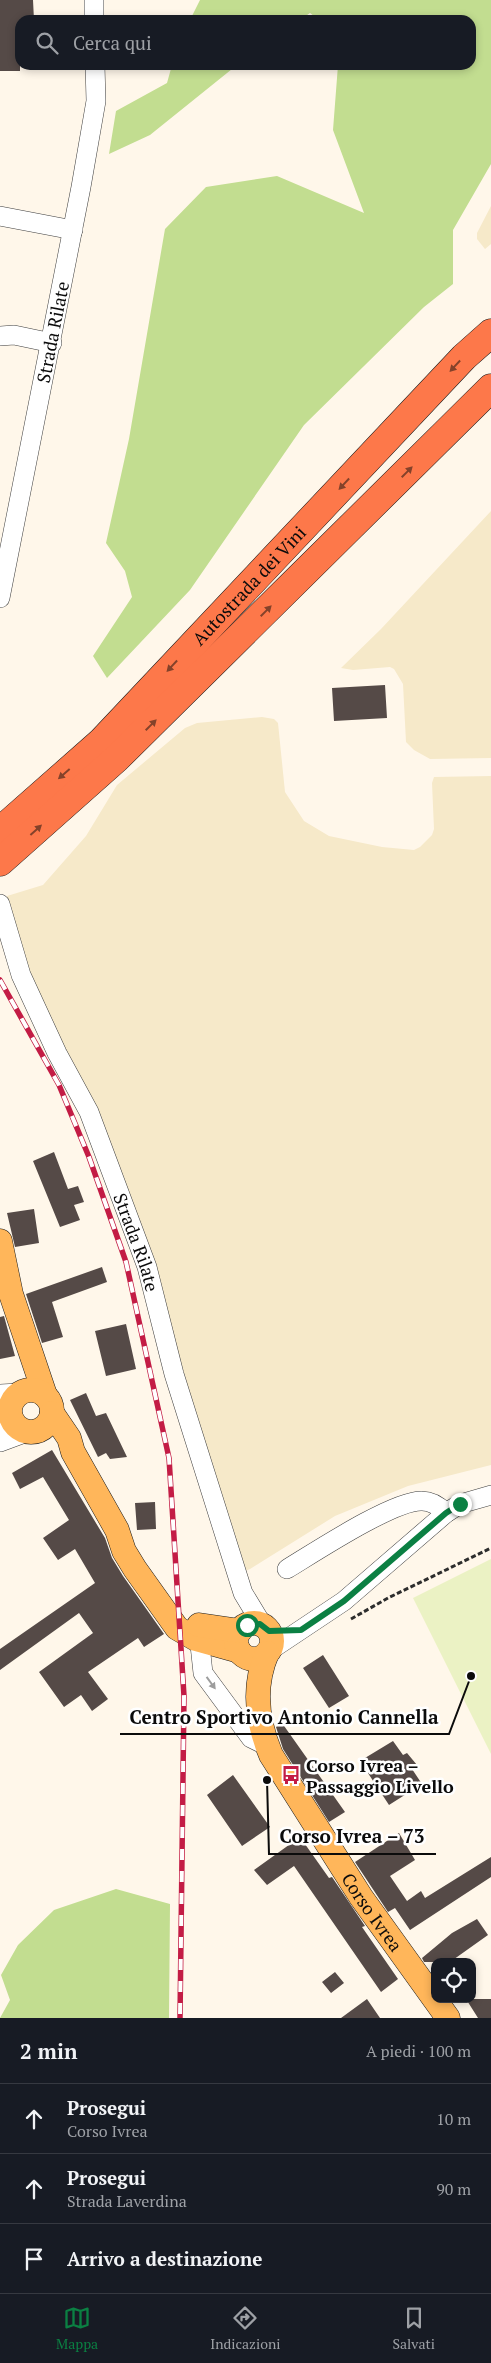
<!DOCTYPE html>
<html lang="it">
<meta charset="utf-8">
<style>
body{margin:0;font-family:"PT Serif",serif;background:#242831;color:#f1f3f6}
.controls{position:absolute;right:15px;bottom:15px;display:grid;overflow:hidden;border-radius:10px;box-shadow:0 2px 8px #0003}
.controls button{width:45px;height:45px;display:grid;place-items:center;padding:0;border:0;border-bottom:1px solid #363941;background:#171b24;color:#f1f3f6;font:25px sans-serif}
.stop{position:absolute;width:15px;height:15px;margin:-11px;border:4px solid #0b8043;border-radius:50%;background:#fff}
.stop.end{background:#0b8043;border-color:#fff;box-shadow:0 1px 5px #0008}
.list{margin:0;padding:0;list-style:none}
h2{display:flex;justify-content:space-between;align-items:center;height:65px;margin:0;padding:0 20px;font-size:21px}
h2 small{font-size:16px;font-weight:400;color:#9ea1a6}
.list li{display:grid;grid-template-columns:32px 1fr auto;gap:15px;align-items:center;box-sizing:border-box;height:70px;padding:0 20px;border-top:1px solid #363941}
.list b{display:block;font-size:19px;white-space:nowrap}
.list p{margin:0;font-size:16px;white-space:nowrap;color:#9ea1a6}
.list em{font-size:16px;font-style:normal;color:#9ea1a6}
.icon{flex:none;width:28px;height:28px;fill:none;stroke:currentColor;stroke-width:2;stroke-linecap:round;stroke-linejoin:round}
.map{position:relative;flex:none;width:491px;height:2018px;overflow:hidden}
.search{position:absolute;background:#171b24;box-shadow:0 2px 8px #0003;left:15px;right:15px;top:15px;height:55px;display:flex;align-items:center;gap:12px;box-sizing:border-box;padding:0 18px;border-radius:15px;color:#9ea1a6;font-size:19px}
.sheet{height:275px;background:#171b24}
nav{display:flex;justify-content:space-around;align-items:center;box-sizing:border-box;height:70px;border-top:1px solid #363941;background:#171b24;font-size:14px;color:#9ea1a6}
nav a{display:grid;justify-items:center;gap:2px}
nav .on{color:#0b8043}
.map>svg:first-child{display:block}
</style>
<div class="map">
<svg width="491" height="2018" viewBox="0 0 491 2018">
<rect width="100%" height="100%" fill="#fff7ea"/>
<path fill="#f6e9c9" d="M491,206V244L485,249L477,239V233Z
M491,511V758L430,759L414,750L406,742L403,684L394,669L390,667L353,670L341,668L381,629Z
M262,717L274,719L278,723L285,792L304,821L329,836L382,847L414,850L420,847L432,835L434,829L432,783L434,777L491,776V1465L408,1486L335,1516L250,1569L233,1576L192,1402L153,1262L24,968L13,933L7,896L43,885L86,836L117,785L185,728L197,723Z"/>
<path fill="#c2dd90" d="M200,0H491V164L453,230V284L424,307L304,425L190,590L107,678L93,656L132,597L125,571L106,543L129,439L165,229L206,187L277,176L364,213L333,130L338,65H471V20H319L310,13L300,20H190Z
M172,65H237L150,135L109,154L116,111L167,83Z
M116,1889L170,1904L169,2018H0L10,2000L1,1975L18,1945L54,1910Z"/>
<path fill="#ebf2c4" d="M491,1559V1754L413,1598Z"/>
<path fill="#554a47" d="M0,0H33L34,20H20V71H0Z
M385,685L387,718L334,721L332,688Z
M54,1152L68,1189L78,1186L84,1202L74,1205L80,1220L60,1227L33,1161Z
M34,1209L39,1243L15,1247L7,1213Z
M102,1267L107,1282L52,1302L63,1337L42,1343L26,1294Z
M4,1316L15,1356L0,1359V1317Z
M126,1324L136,1369L106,1376L95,1331Z
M86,1393L96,1416L106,1413L127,1457L110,1459L106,1453L98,1457L70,1400Z
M52,1450L105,1538L112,1558L123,1576L164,1634L144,1647L138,1638L88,1672L108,1699L92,1711L81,1695L64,1707L39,1672L93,1633L79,1613L0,1670V1649L95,1583L75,1549L58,1560L43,1538L69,1520L43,1477L20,1489L12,1473Z
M155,1502L156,1529L137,1530L135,1503Z
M323,1655L349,1696L329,1708L303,1668Z
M282,1723L345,1812L329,1822L283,1749L276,1727Z
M393,1741L403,1755L407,1753L417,1765L412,1769L422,1784L389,1805L360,1761Z
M233,1775L270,1827L242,1846L207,1795Z
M399,1833L415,1860L390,1876L407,1901L421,1891L425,1898L491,1857V1877L410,1930L395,1908L388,1912L355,1862Z
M300,1837L329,1878L332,1877L365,1926L362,1927L398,1979L381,1992L294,1866L267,1885L254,1870Z
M477,1919L488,1935L450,1962H424L422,1958L452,1933Z
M335,1972L344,1983L331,1993L322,1982Z
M367,1999L380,2018H341Z
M466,1999H491V2018H478Z"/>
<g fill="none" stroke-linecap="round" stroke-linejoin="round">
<g stroke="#3e3e3e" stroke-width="20">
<g id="minor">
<path d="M94,0V20"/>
<path d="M0,216L73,230"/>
<path d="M0,336L14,335L52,343"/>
<path id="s1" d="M0,598L81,187L96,101L95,65"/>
<path id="s2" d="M0,904L21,975L57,1053L89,1112L147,1267L174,1374L243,1593L263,1626"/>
<path d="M0,1394L19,1393"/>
<path d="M0,1429L10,1416"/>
<path d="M0,1442L27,1432"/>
<path d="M287,1569C315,1552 394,1500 422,1501C432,1501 439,1506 446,1513"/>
<path d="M196,1639L200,1645L203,1673L251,1738L267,1746"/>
<path d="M269,1651L344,1601L446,1513L460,1504L491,1495"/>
</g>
</g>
<g stroke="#1c1c1c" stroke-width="25">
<g id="major">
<path d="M0,1241L11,1294L45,1395"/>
<circle cx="31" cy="1411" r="21"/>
<path d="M52,1413L69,1438L73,1452L117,1530L124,1551L135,1569L177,1628L196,1639L239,1651"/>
<circle cx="254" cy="1641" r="18"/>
<path d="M199,1625L240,1631"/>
<path id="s3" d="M267,1653C252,1688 257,1722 271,1755L361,1897L448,2018"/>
</g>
</g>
<g stroke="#1c1c1c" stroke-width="29">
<g id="highway">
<path id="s4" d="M0,831L101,742L464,357L491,333"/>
<path d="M0,862L116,759L491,388"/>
</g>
</g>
<path stroke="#2d2d2d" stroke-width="3" stroke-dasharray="5 2.5" stroke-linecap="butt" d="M351,1619L388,1598L491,1548"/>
<use href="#minor" stroke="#fff" stroke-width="19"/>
<use href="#major" stroke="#ffb65a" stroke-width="24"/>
<use href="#highway" stroke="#fd784a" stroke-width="28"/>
<g stroke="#c31c45" stroke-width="5.5">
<path id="rail" d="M0,980L59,1085L89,1157L126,1262L169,1458L184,1696L180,2018"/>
</g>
<use href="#rail" stroke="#fff" stroke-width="4" stroke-dasharray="11" stroke-linecap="butt"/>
</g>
<defs><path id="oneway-solid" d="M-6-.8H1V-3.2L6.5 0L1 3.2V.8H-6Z" transform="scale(1.25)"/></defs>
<g fill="#84422a">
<use href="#oneway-solid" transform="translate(455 366) rotate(133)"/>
<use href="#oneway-solid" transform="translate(407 472) rotate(-45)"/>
<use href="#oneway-solid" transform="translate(344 484) rotate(133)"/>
<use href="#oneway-solid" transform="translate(266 611) rotate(-45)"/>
<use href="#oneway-solid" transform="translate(172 666) rotate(133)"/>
<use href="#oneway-solid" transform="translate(151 725) rotate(-45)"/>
<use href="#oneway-solid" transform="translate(64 774) rotate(139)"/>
<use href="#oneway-solid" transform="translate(36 830) rotate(-42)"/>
</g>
<use fill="#9d9d9d" href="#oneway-solid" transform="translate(211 1683) rotate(54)"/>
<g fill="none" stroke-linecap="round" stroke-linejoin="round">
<path stroke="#0b8043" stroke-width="6" d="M247,1625L260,1624L269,1631L301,1630L344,1601L446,1513L460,1504"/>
</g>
<defs>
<g id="bus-bare" transform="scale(1.5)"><path d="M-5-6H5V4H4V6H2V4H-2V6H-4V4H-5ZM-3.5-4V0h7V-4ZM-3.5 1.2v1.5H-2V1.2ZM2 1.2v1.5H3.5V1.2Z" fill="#c31c45" stroke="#fff" stroke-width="2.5" paint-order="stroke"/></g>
</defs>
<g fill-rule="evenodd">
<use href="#bus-bare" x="291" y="1775"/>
</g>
<g text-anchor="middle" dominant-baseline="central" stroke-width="5" stroke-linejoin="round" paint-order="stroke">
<g font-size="18" fill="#0b0b0b" stroke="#fff">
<text stroke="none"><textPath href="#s1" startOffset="271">Strada Rilate</textPath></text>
<text stroke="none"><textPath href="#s4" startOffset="350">Autostrada dei Vini</textPath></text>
<text stroke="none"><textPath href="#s2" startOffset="366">Strada Rilate</textPath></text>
<text stroke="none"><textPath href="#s3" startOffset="292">Corso Ivrea</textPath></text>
</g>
<g font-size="18" font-weight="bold" fill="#0b0b0b" stroke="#fff" text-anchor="start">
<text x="306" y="1765">Corso Ivrea –<tspan x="306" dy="21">Passaggio Livello</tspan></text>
</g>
</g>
<path fill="none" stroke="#0b0b0b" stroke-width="2" d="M471 1676L449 1734H120M267 1780L269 1854H436"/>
<g fill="#0b0b0b" stroke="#fff" stroke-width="2">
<circle cx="471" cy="1676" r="5"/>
<circle cx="267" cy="1780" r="5"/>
</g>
<g font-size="19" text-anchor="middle" font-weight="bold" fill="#0b0b0b" stroke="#fff" stroke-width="5" stroke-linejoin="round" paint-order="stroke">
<text x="284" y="1724">Centro Sportivo Antonio Cannella</text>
<text x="352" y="1843">Corso Ivrea – 73</text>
</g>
</svg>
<div class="controls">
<button><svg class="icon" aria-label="locate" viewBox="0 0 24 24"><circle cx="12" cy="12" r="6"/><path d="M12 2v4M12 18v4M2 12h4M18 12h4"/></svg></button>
</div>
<div class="stop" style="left:247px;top:1625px"></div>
<div class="stop end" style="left:460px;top:1504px"></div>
<div class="search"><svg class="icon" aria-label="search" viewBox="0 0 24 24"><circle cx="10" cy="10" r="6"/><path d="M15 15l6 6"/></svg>Cerca qui</div>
</div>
<section class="sheet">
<h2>2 min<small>A piedi · 100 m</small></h2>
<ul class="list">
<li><svg class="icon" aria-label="ahead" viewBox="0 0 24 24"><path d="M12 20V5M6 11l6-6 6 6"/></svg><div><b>Prosegui</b><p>Corso Ivrea</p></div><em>10 m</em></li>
<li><svg class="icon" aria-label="ahead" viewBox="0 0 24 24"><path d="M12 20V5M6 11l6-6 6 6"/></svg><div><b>Prosegui</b><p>Strada Laverdina</p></div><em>90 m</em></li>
<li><svg class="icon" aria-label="arrive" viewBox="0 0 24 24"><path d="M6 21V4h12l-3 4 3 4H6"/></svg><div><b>Arrivo a destinazione</b></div></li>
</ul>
</section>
<nav>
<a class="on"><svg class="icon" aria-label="map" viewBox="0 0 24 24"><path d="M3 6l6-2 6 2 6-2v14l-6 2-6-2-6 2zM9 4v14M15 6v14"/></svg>Mappa</a>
<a><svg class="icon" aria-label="directions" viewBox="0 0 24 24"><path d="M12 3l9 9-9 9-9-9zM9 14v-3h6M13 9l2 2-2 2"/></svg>Indicazioni</a>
<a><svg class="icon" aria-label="saved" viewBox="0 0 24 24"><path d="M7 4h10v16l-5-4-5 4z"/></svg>Salvati</a>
</nav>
